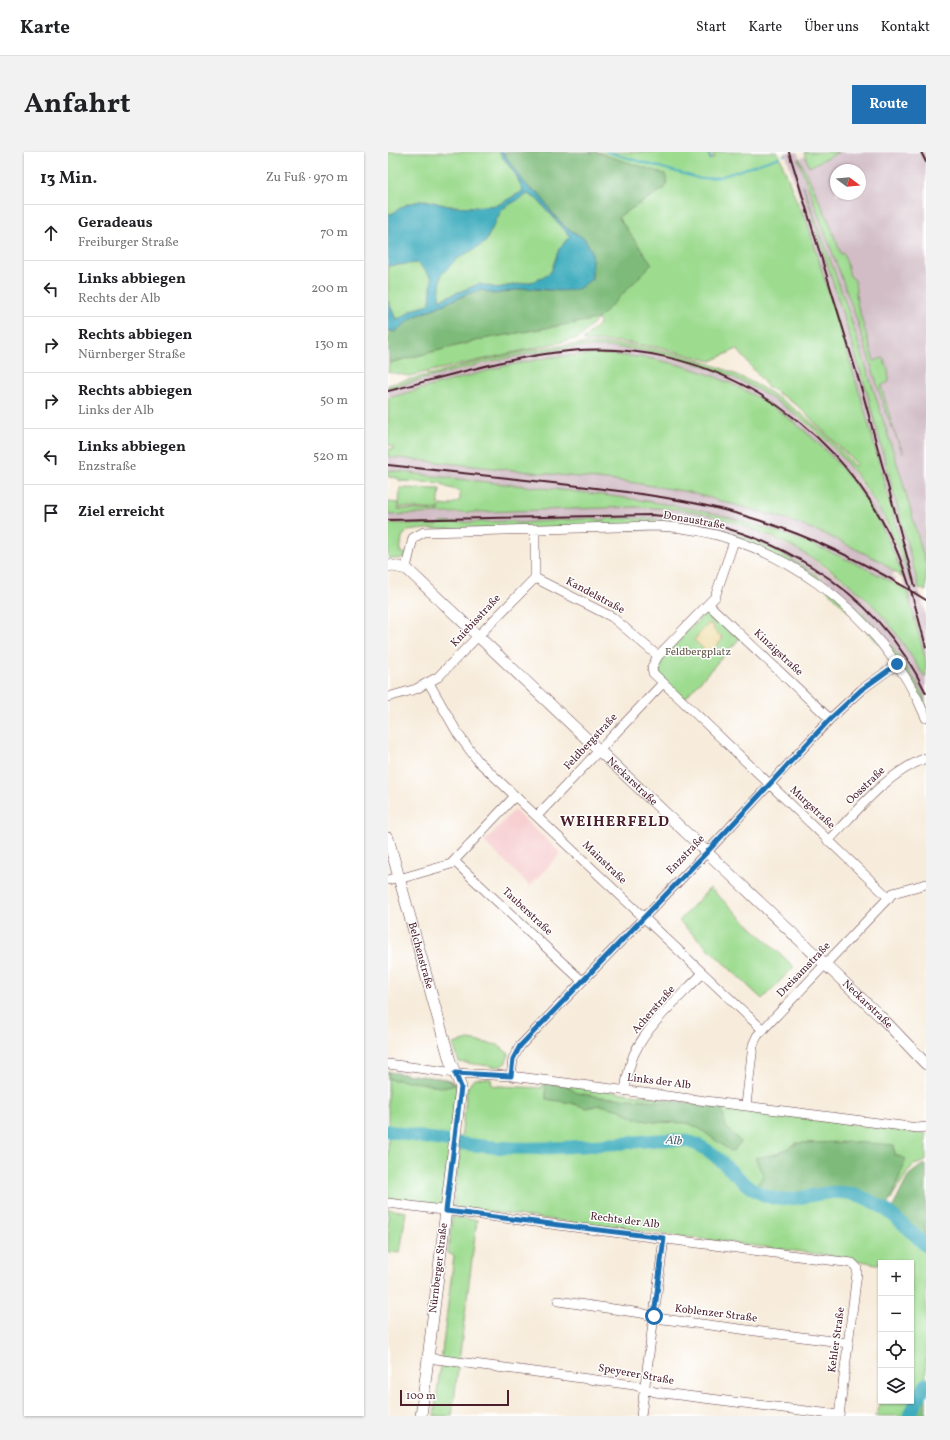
<!DOCTYPE html>
<html lang="de">
<meta charset="utf-8">
<style>
body{margin:0;font-family:Vollkorn,serif;background:#f2f2f2;color:#202124}
.controls{position:absolute;right:12px;bottom:12px;display:grid;overflow:hidden;border-radius:0px;box-shadow:0 1px 3px #0004}
.controls button{width:36px;height:36px;display:grid;place-items:center;padding:0;border:0;border-bottom:1px solid #e0e0e0;background:#fff;color:#202124;font:20px sans-serif}
.compass{position:absolute;left:442px;top:12px;width:36px;height:36px;border-radius:50%;background:#fff;box-shadow:0 1px 3px #0004;rotate:106deg}
.scale{position:absolute;left:12px;bottom:10px;width:109px;box-sizing:border-box;padding-left:4px;border:2px solid #4a1f2b;border-top:0;font-size:11px;line-height:14px;white-space:nowrap;color:#4a1f2b;-webkit-text-stroke:3px #fff;paint-order:stroke}
.stop{position:absolute;width:12px;height:12px;margin:-9px;border:3px solid #1f6fb2;border-radius:50%;background:#fff}
.stop.end{background:#1f6fb2;border-color:#fff;box-shadow:0 1px 4px #0008}
.list{margin:0;padding:0;list-style:none}
h2{display:flex;justify-content:space-between;align-items:center;height:52px;margin:0;padding:0 16px;font-size:17px}
h2 small{font-size:13px;font-weight:400;color:#757577}
.list li{display:grid;grid-template-columns:26px 1fr auto;gap:12px;align-items:center;box-sizing:border-box;height:56px;padding:0 16px;border-top:1px solid #e0e0e0}
.list b{display:block;font-size:15px;white-space:nowrap}
.list p{margin:0;font-size:13px;white-space:nowrap;color:#757577}
.list em{font-size:13px;font-style:normal;color:#757577}
.icon{flex:none;width:22px;height:22px;fill:none;stroke:currentColor;stroke-width:2;stroke-linecap:round;stroke-linejoin:round}
.map{position:relative;flex:none;width:538px;height:1264px;overflow:hidden;border-radius:0px}
header{display:flex;align-items:center;gap:24px;box-sizing:border-box;height:56px;padding:0 20px;background:#fff;border-bottom:1px solid #e0e0e0}
header strong{font-size:19px}
nav{display:flex;gap:22px;margin-inline-start:auto;font-size:14px}
.intro{display:flex;align-items:center;justify-content:space-between;box-sizing:border-box;height:96px;padding:0 24px}
h1{margin:0;font-size:28px}
.button{padding:10px 18px;border-radius:0px;background:#1f6fb2;color:#fff;font-size:14px;font-weight:700}
main{display:flex;gap:24px;padding:0 24px}
aside{flex:1;background:#fff;border-radius:0px;box-shadow:0 1px 3px #0004}
.map>svg:first-child{display:block}
</style>
<header>
<strong>Karte</strong>
<nav><a>Start</a><a>Karte</a><a>Über uns</a><a>Kontakt</a></nav>
</header>
<div class="intro"><h1>Anfahrt</h1><a class="button">Route</a></div>
<main>
<aside>
<h2>13 Min.<small>Zu Fuß · 970 m</small></h2>
<ul class="list">
<li><svg class="icon" aria-label="ahead" viewBox="0 0 24 24"><path d="M12 20V5M6 11l6-6 6 6"/></svg><div><b>Geradeaus</b><p>Freiburger Straße</p></div><em>70 m</em></li>
<li><svg class="icon" aria-label="left" viewBox="0 0 24 24"><path d="M17 20v-9H6M10 6l-5 5 5 5"/></svg><div><b>Links abbiegen</b><p>Rechts der Alb</p></div><em>200 m</em></li>
<li><svg class="icon" aria-label="right" viewBox="0 0 24 24"><path d="M7 20v-9h11M14 6l5 5-5 5"/></svg><div><b>Rechts abbiegen</b><p>Nürnberger Straße</p></div><em>130 m</em></li>
<li><svg class="icon" aria-label="right" viewBox="0 0 24 24"><path d="M7 20v-9h11M14 6l5 5-5 5"/></svg><div><b>Rechts abbiegen</b><p>Links der Alb</p></div><em>50 m</em></li>
<li><svg class="icon" aria-label="left" viewBox="0 0 24 24"><path d="M17 20v-9H6M10 6l-5 5 5 5"/></svg><div><b>Links abbiegen</b><p>Enzstraße</p></div><em>520 m</em></li>
<li><svg class="icon" aria-label="arrive" viewBox="0 0 24 24"><path d="M6 21V4h12l-3 4 3 4H6"/></svg><div><b>Ziel erreicht</b></div></li>
</ul>
</aside>
<div class="map">
<svg width="538" height="1264" viewBox="0 0 538 1264">
<rect width="100%" height="100%" fill="#fff"/>
<filter id="ink" filterUnits="userSpaceOnUse"><feTurbulence type="fractalNoise" baseFrequency=".025" numOctaves="2"/><feDisplacementMap in="SourceGraphic" scale="8" xChannelSelector="R" yChannelSelector="G"/><feConvolveMatrix kernelMatrix="1 2 1 2 8 2 1 2 1" color-interpolation-filters="sRGB"/></filter>
<filter id="wash" filterUnits="userSpaceOnUse"><feTurbulence type="fractalNoise" baseFrequency=".012" numOctaves="4" result="noise"/><feDisplacementMap in="SourceGraphic" scale="16" xChannelSelector="R" yChannelSelector="G"/><feGaussianBlur stdDeviation="0.9" result="paint"/><feColorMatrix in="noise" values="0 0 0 0 0 0 0 0 0 0 0 0 0 0 0 0 0 1.4 0 .05"/><feComposite in="paint" operator="in"/></filter>
<g filter="url(#wash)">
<rect width="100%" height="100%" fill="#f7ecdb"/>
<path fill="#f7cfd1" d="M126,658L173,701L142,734L96,690Z"/>
<path fill="#d2bdc6" fill-rule="evenodd" d="M397,0H409L412,6L417,4L421,15L451,0H538V413L513,324L458,152L417,41L480,244L531,436L538,466V509L508,405L474,342L450,311L415,277L379,251L356,237L306,218L274,208L211,202L163,205L117,214L0,245V236L147,200L181,196L210,195L252,198L314,213L354,229L393,251L441,292L457,309L491,358L522,425L466,224ZM448,18H472V42H448Z
M0,304L247,331L300,340L395,366L437,382L492,409L507,419L504,424L508,427L505,431L449,404L343,366L288,354L244,347L0,318Z
M211,355H249L288,357L315,362L365,378L415,401L463,434L490,460L508,481L537,525H538V550L527,528L502,491L490,476L454,441L431,423L396,404L391,400L359,385H353L351,383L309,372L250,366H221L218,368L130,371L125,369L52,371L49,373L5,371L0,373V363L64,362Z"/>
<path fill="#9ddb8f" stroke="#747d5d" d="M0,0H111L128,23L135,39L110,53L85,55L60,54L37,48L19,52L3,62H0Z
M207,0H320L322,8L326,5L324,0H390L407,45L419,70L477,259L523,429C513,405 505,379 491,357C477,334 460,310 441,291C373,224 275,188 180,196C119,202 59,222 0,236V233L11,230C67,217 123,198 180,193C287,183 399,230 466,314L469,312L410,254L379,234L349,197L323,209L275,196L233,190L196,189L197,185L212,171L210,167L191,186L21,224L0,220L1,211L95,187L210,166L263,112L229,64L277,36L235,9Z
M416,0H451L421,15Z
M411,6L440,67L453,102L456,101L462,124L467,128L469,151L486,209L495,206L500,218L501,230L493,234L506,279L515,301L498,261L469,168L410,7Z
M415,33L458,152L513,324L538,413V439L531,436L480,244Z
M140,42L149,47L182,84L171,97L163,120L147,129L109,136L91,132L50,148L53,123L69,107L97,90L113,57Z
M12,111H30L44,126L42,151C36,156 31,155 24,158C17,162 17,165 8,167L0,149V114Z
M211,202C232,204 254,204 274,209C387,232 480,317 515,426L492,409L437,382L395,366L300,340L247,331L0,305V297H5V294L0,293V246L117,214L163,205Z
M0,318C96,332 193,337 288,354C364,367 454,399 519,439L538,509V525H537C522,503 509,480 491,460C448,412 378,376 315,362C293,357 271,356 249,355L0,363V350L10,351V357L50,359L53,353L60,354L72,348V339L58,335L53,331L12,329L10,326L0,325Z
M12,336L52,337L50,358L11,355Z
M207,366C212,369 217,369 221,366L266,367L271,369L274,367C317,372 360,381 396,404H398C448,433 489,469 520,518C528,530 538,544 538,559L517,519L432,430L316,378L37,377L19,379L14,385L12,401H18V404L11,407L0,406V373L5,371L49,373L52,371L125,369L130,371Z
M321,457L352,486L296,547L268,519L269,514L273,506Z
M322,736L406,815L374,847L291,769Z
M81,888L110,893L121,902L117,912L110,915L71,910L65,892Z
M0,920L57,927L62,928L69,934L55,1055L0,1047Z
M91,926L103,927L104,933L110,934L154,936L155,930L538,982V1009L526,1013L521,1018L496,1057L538,1094V1232L521,1264H486L489,1262L493,1248V1249H523V1111H493V1113L454,1105L65,1055L79,937L85,928Z
M0,1057L18,1060L12,1101L0,1100Z
M64,1065L89,1068L64,1264H46L66,1104L60,1101Z"/>
<path fill="#7ebb7a" stroke="#646d52" d="M115,0H207L277,22L279,30L277,36L230,65L264,112L210,167L95,187L1,211L0,178L7,180L26,165L82,141L94,138L106,142L138,136L158,138L204,127V100L197,87L177,75L165,62L151,41L143,38L135,30Z
M0,920L57,927L67,932L56,936L32,931L0,927Z
M157,931L179,934L189,941L213,945L285,950L334,956L338,975L353,990L344,1000L309,975L298,971L266,970L247,967L232,958L212,953L198,956L183,951L158,947Z
M466,990L506,993L507,1003L518,1007L504,1045L496,1057C450,1019 410,1063 367,1037L375,1023L367,1006L389,1002L409,991Z
M534,1013H538V1094L502,1061L521,1023Z
M538,1232V1264H521Z"/>
<path fill="#eeda9e" stroke="#9c7c64" d="M320,472H324L326,478L334,485V488L321,502L306,488Z"/>
<path fill="#3eacbd" stroke="#446674" fill-rule="evenodd" d="M111,0H115L136,30L143,38L151,41L165,62L177,75L197,87L204,100V127L190,137L173,139L138,136L106,142L94,138L82,141L26,165L7,180L0,178V149L8,167C18,165 17,162 24,158C31,155 36,156 42,151L44,126L30,111L0,114V62H3L19,52L37,48L60,54L85,55L110,53L135,39L128,23ZM140,42L149,47L182,84L171,97L163,120L147,129L109,136L91,132L51,148L53,123L69,107L97,91L114,57Z"/>
<g fill="none" stroke-linecap="round" stroke-linejoin="round">
<path stroke="#3eacbd" stroke-width="2" d="M219,0L313,27L332,25L392,5
M321,0L323,7
M396,3H397"/>
<path stroke="#3eacbd" stroke-width="13" d="M0,979C50,988 99,998 150,996C179,996 208,993 237,991C257,989 277,986 297,989C333,995 349,1038 385,1046C402,1050 422,1043 439,1041C481,1035 510,1067 538,1094
M521,1264L538,1232"/>
</g>
</g>
<g filter="url(#ink)">
<g fill="none" stroke-linecap="round" stroke-linejoin="round">
<g stroke="#643e45" stroke-width="10">
<path id="minor" d="M346,389L327,445L270,504L264,515L265,521L501,746
M18,416L25,386L36,380L268,374C383,377 495,461 538,566
M147,426L224,465L270,504
M321,453L442,567
M41,531L70,582L90,609L375,878
M0,545L28,537L50,525L147,426V377
M149,664L275,531
M440,689C470,658 497,622 538,606
M66,709L194,829
M11,727L63,712L127,644
M0,728L11,725
M0,912L67,921L123,924L530,976L538,975
M123,924L125,907L132,894L319,700L442,567L473,538L509,512
M237,938C239,925 241,913 246,902C260,872 292,845 314,822
M358,953L365,893L369,884L505,741L538,732
M0,1051L464,1111L469,1116V1121L451,1264
M170,1149L253,1161L275,1167L460,1191
M40,1206L246,1233L267,1240L451,1263
M253,1264L276,1086"/>
</g>
<g stroke="#643e45" stroke-width="12">
<g id="tertiary">
<path id="s1" d="M0,413L19,417L344,724L494,866L538,912"/>
<path id="s2" d="M0,686L62,909L73,935L33,1264"/>
</g>
</g>
<use href="#minor" stroke="#fff" stroke-width="9"/>
<use href="#tertiary" stroke="#fff" stroke-width="11"/>
<path stroke="#4a1f2b" stroke-width="2" d="M401,0L475,242L527,434
M533,0L538,10
M0,239C60,224 120,205 181,199C316,186 442,263 501,382C519,417 528,457 538,495
M0,313C55,319 110,325 165,331C233,339 302,346 367,367C428,386 484,414 538,448
M0,368L264,363C377,371 488,435 538,541"/>
</g>
</g>
<g fill="none" stroke-linecap="round" stroke-linejoin="round" filter="url(#ink)">
<path stroke="#1f6fb2" stroke-width="5" d="M266,1164L276,1086L58,1059L73,935L67,921L123,924L125,907L132,894L319,700L442,567L473,538L509,512"/>
</g>
<g text-anchor="middle" dominant-baseline="central" stroke-width="3" stroke-linejoin="round" paint-order="stroke">
<g font-size="11" fill="#4a1f2b" stroke="#fff">
<text transform="translate(306 369) rotate(10)">Donaustraße</text>
<text transform="translate(207 444) rotate(28)">Kandelstraße</text>
<text transform="translate(88 469) rotate(-47)">Kniebisstraße</text>
<text transform="translate(390 501) rotate(43)">Kinzigstraße</text>
<text transform="translate(203 590) rotate(-47)">Feldbergstraße</text>
<text stroke="none"><textPath href="#s1" startOffset="329">Neckarstraße</textPath></text>
<text transform="translate(478 634) rotate(-44)">Oosstraße</text>
<text transform="translate(424 656) rotate(43)">Murgstraße</text>
<text transform="translate(298 703) rotate(-46)">Enzstraße</text>
<text transform="translate(216 711) rotate(44)">Mainstraße</text>
<text transform="translate(139 760) rotate(43)">Tauberstraße</text>
<text stroke="none"><textPath href="#s2" startOffset="122">Belchenstraße</textPath></text>
<text transform="translate(416 818) rotate(-46)">Dreisamstraße</text>
<text stroke="none"><textPath href="#s1" startOffset="653">Neckarstraße</textPath></text>
<text transform="translate(266 858) rotate(-49)">Acherstraße</text>
<text transform="translate(271 930) rotate(7)">Links der Alb</text>
<text transform="translate(237 1069) rotate(7)">Rechts der Alb</text>
<text transform="translate(51 1116) rotate(-83)">Nürnberger Straße</text>
<text transform="translate(328 1162) rotate(7)">Koblenzer Straße</text>
<text transform="translate(449 1188) rotate(-82)">Kehler Straße</text>
<text transform="translate(248 1223) rotate(10)">Speyerer Straße</text>
</g>
<g font-size="11" fill="#635749" stroke="#fff">
<text x="310" y="500">Feldbergplatz</text>
</g>
<g font-size="12" font-style="italic" fill="#455e6d" stroke="#fff">
<text transform="translate(286 989) rotate(5)">Alb</text>
</g>
<g font-size="15" font-weight="bold" letter-spacing="1" fill="#4a1f2b" stroke="#fff">
<text x="227" y="670">WEIHERFELD</text>
</g>
</g>
</svg>
<div class="controls">
<button>+</button>
<button>−</button>
<button><svg class="icon" aria-label="locate" viewBox="0 0 24 24"><circle cx="12" cy="12" r="6"/><path d="M12 2v4M12 18v4M2 12h4M18 12h4"/></svg></button>
<button><svg class="icon" aria-label="layers" viewBox="0 0 24 24"><path d="M12 4l9 5-9 5-9-5zM3 14l9 5 9-5"/></svg></button>
</div>
<svg class="compass" viewBox="-18 -18 36 36"><path d="M0-13l5 13h-10z" fill="#e53935"/><path d="M0 13l5-13h-10z" fill="#757577"/></svg>
<div class="scale">100 m</div>
<div class="stop" style="left:266px;top:1164px"></div>
<div class="stop end" style="left:509px;top:512px"></div>
</div>
</main>
